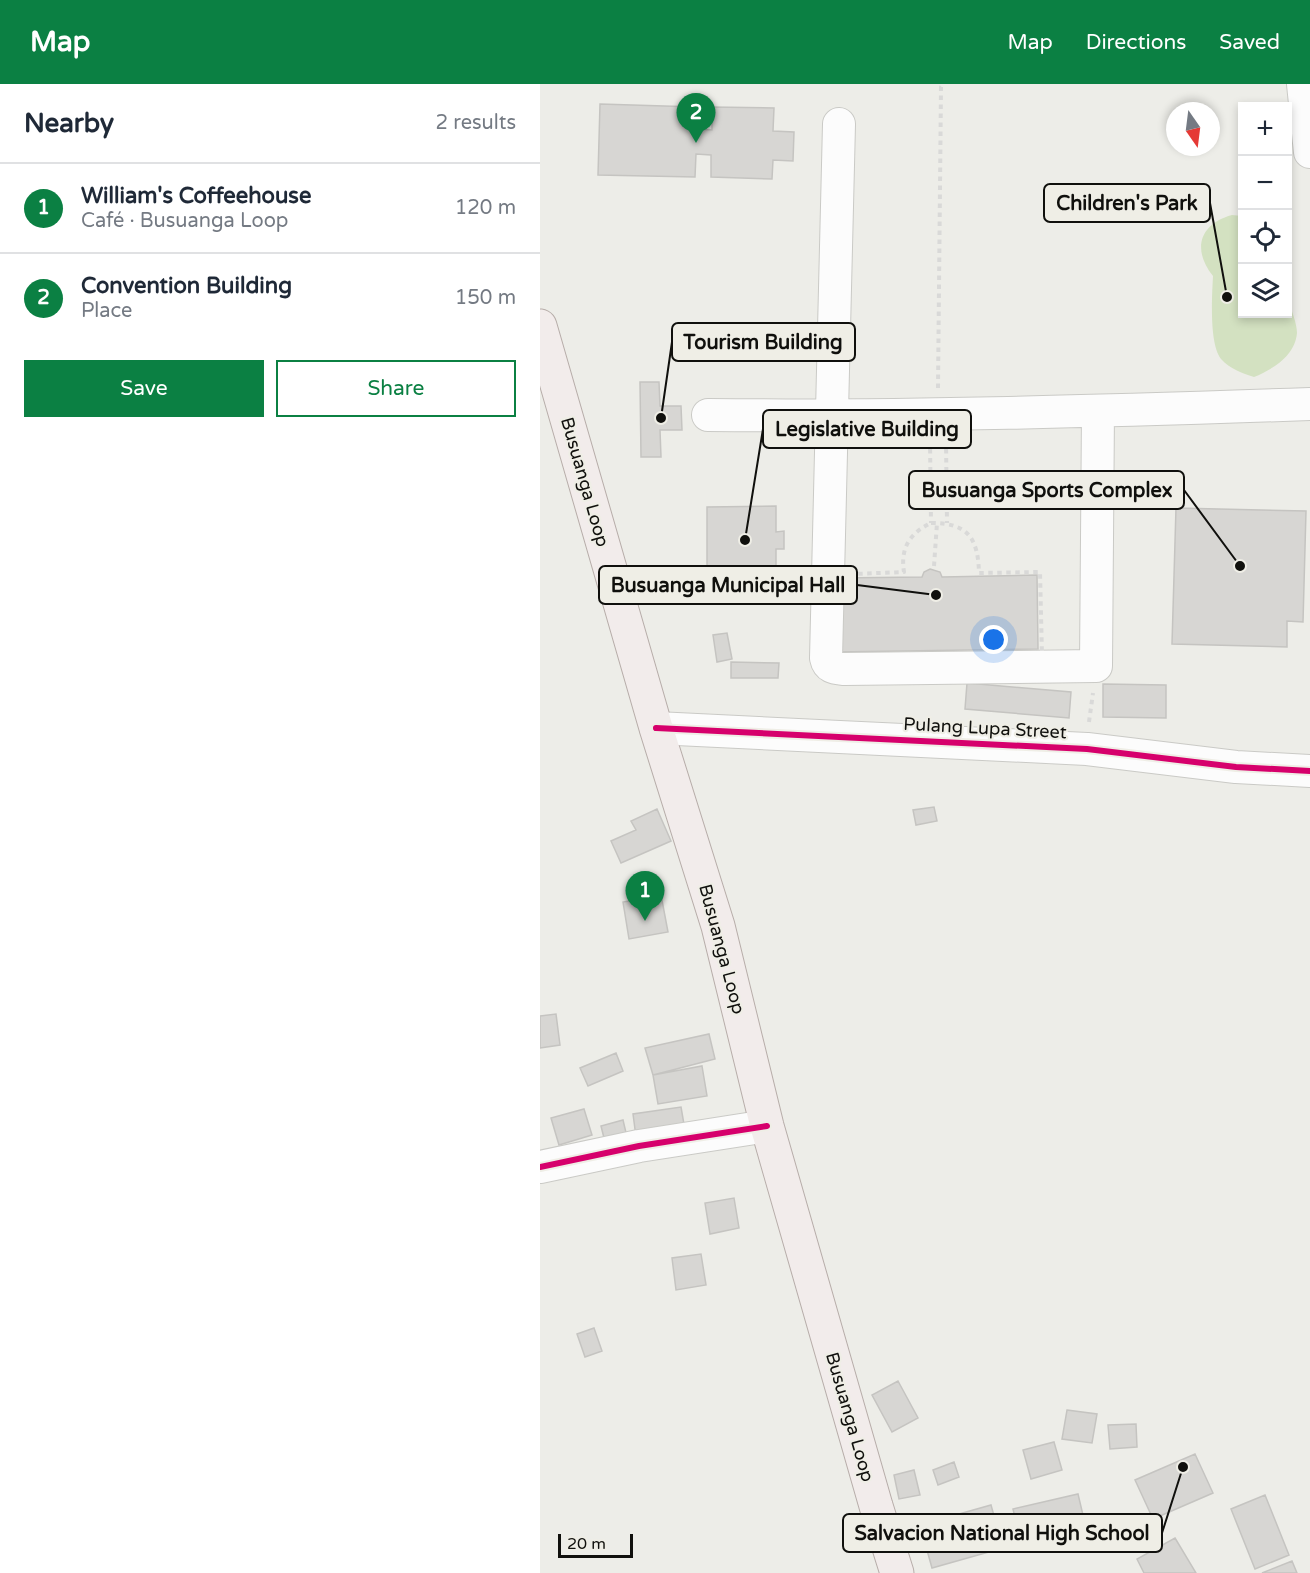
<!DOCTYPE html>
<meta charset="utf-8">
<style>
body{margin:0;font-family:"Varela Round",sans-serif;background:#f6f6f7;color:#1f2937}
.controls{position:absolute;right:18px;top:18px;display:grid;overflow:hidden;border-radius:0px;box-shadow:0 3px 9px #0003}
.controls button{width:54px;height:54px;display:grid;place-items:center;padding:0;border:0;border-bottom:2px solid #e0e1e3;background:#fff;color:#1f2937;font:30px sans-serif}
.compass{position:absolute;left:626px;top:18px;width:54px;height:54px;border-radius:50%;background:#fff;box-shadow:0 3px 9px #0003;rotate:166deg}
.scale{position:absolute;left:18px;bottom:15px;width:75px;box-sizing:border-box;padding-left:6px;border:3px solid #10100d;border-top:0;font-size:16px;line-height:21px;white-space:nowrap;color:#10100d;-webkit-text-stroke:4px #efeee6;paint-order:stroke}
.you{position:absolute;left:454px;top:556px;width:21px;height:21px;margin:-15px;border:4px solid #fff;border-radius:50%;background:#1a73e8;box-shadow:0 0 0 9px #1a73e833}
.badge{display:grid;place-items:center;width:39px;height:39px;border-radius:50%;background:#0b8043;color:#fff;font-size:20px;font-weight:700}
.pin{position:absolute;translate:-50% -50px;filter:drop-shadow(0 2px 3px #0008)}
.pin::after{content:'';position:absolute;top:32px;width:21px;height:18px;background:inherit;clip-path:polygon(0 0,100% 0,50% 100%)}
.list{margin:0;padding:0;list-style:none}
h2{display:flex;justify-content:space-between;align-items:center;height:78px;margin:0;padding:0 24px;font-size:26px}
h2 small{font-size:20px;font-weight:400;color:#747a83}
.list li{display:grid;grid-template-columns:39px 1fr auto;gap:18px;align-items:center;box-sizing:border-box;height:90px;padding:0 24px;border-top:2px solid #e0e1e3}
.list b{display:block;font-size:22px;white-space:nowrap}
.list p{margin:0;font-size:20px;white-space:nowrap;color:#747a83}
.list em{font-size:20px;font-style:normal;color:#747a83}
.actions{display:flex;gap:12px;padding:18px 24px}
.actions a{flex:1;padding:14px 0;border:2px solid #0b8043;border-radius:0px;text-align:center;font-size:21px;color:#0b8043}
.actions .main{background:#0b8043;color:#fff}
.icon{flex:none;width:33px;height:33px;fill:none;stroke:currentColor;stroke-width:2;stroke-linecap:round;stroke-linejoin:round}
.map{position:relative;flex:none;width:770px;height:1489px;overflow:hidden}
header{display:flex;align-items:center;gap:36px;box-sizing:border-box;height:84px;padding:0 30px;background:#0b8043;color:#fff}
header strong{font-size:28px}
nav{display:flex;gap:33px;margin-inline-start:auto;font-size:21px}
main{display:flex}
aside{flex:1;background:#fff}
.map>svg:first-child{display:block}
</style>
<header>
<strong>Map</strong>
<nav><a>Map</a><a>Directions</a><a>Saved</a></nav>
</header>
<main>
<aside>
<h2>Nearby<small>2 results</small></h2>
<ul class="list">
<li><span class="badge">1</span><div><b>William's Coffeehouse</b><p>Café · Busuanga Loop</p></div><em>120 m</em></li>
<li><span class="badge">2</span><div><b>Convention Building</b><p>Place</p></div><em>150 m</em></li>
</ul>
<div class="actions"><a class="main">Save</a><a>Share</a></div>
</aside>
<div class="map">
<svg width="770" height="1489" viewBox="0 0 770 1489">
<rect width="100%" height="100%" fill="#edede8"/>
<path fill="#d3e1c1" d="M692,131L702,132V230H748V216C751,225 757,239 757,249C755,272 733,285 714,293C702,289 690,285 681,275C669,259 672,213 673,192C652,166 659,140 692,131Z"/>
<path fill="#d7d6d3" stroke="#c5c4c1" stroke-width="1.5" d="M60,20L156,23L155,45L172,46V23L234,24L233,47L254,48L253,77L233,76L232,95L171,93V71L156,70L155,93L58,91Z
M100,298H119L120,322H141L142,346H120L121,373H101Z
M236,422V448L244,447V465H236V502H167V423Z
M636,424L766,427L763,538L747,537V563L632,560Z
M390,485L400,488L402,493L497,491L498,565L296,568L295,494L382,493L384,488Z
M187,549L192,575L177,578L173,551Z
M191,578L239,579L238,594H191Z
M427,599L531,608L529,634L425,625Z
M563,600L626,601V634L563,633Z
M394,723L397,737L376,741L373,726Z
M117,725L131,757L81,779L71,757L96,746L91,737Z
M121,811L128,848L89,855L83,818Z
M16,930L20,961L0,964V932Z
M169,950L175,975L113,991L105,964Z
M76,969L83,987L48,1002L40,984Z
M162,982L167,1012L118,1020L113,991Z
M141,1023L145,1046L96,1053L93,1030Z
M44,1025L52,1051L19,1061L11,1034Z
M83,1036L87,1053L65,1058L61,1042Z
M194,1114L199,1144L170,1150L165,1119Z
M161,1170L166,1201L136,1206L132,1174Z
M54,1244L62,1267L45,1273L37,1250Z
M358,1297L378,1334L352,1348L332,1311Z
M527,1326L557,1330L552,1359L522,1355Z
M596,1340L597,1363L570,1365L568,1341Z
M514,1358L522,1386L491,1395L483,1366Z
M655,1370L673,1409L613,1435L595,1396Z
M414,1378L419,1393L398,1401L393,1386Z
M374,1386L380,1411L359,1415L354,1391Z
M538,1410L547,1448L482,1463L473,1425Z
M725,1411L749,1471L715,1485L691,1425Z
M451,1421L463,1464L392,1484L380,1441Z
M635,1454L656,1489H604L597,1475Z
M752,1477L757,1489H722Z"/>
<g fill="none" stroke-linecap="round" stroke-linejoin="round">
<g stroke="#cacac6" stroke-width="34">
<path id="minor" d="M763,0L770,68
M299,40L286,574C288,584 295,584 304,585L556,582L558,327
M168,331C368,333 569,327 770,320
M116,644L547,665L696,683L770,687
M0,1083L99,1062L227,1042"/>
</g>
<g stroke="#b7ada9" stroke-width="35">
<path id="major" d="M0,242L116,644L178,842L227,1042L336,1422L357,1489"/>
</g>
<path stroke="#d9d9d8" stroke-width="4" stroke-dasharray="4.5 4.5" stroke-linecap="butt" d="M398,304L401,3L404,0
M390,356L391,439
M406,356L407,439
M391,439C428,439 438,454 439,489L500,488L502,572L290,573L289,491L364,488C360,464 370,449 391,439Z
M394,482L397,439
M549,638L553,609"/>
<use href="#minor" stroke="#fcfcfc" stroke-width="32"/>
<use href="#major" stroke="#f2eceb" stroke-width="33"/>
<g stroke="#efeee6" stroke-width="10">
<path id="cycleway" d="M116,644L547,665L696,683L770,687
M0,1083L99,1062L227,1042"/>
</g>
<use href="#cycleway" stroke="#d6006c" stroke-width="6"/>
</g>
<g text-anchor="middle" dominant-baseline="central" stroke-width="4.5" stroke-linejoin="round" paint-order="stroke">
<g font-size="18" fill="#10100d" stroke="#efeee6">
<text transform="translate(45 398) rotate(74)">Busuanga Loop</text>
<text transform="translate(445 644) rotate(3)">Pulang Lupa Street</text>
<text transform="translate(182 865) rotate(75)">Busuanga Loop</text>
<text transform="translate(310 1333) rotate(74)">Busuanga Loop</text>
</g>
</g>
<path fill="none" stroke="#10100d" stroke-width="2" d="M687 213L670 119M121 334L132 258M205 456L223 345M700 482L644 406M396 511L317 501M643 1383L622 1449"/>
<g fill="#10100d" stroke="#efeee6" stroke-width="2">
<circle cx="687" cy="213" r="6"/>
<circle cx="121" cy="334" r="6"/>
<circle cx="205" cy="456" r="6"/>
<circle cx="700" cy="482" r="6"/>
<circle cx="396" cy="511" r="6"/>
<circle cx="643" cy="1383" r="6"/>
</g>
<g fill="#efeee6" stroke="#10100d" stroke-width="2">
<rect x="504" y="100" width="166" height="38" rx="6"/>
<rect x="132" y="239" width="183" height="38" rx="6"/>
<rect x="223" y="326" width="208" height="38" rx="6"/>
<rect x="369" y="387" width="275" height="38" rx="6"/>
<rect x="59" y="482" width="258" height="38" rx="6"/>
<rect x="303" y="1430" width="319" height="38" rx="6"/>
</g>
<g font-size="20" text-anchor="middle" font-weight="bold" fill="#10100d">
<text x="587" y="126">Children's Park</text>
<text x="223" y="265">Tourism Building</text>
<text x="327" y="352">Legislative Building</text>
<text x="507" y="413">Busuanga Sports Complex</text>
<text x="188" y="508">Busuanga Municipal Hall</text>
<text x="462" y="1456">Salvacion National High School</text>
</g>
</svg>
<div class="controls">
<button>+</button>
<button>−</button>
<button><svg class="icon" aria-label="locate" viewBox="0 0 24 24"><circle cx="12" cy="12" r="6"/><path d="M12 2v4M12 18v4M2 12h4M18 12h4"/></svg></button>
<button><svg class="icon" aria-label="layers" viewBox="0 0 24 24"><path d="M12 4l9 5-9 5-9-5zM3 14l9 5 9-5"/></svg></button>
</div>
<svg class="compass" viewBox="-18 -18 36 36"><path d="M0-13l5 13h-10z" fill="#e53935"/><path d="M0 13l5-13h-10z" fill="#747a83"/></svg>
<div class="scale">20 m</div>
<div class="you"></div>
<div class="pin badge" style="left:105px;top:837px">1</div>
<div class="pin badge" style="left:156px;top:59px">2</div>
</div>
</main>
